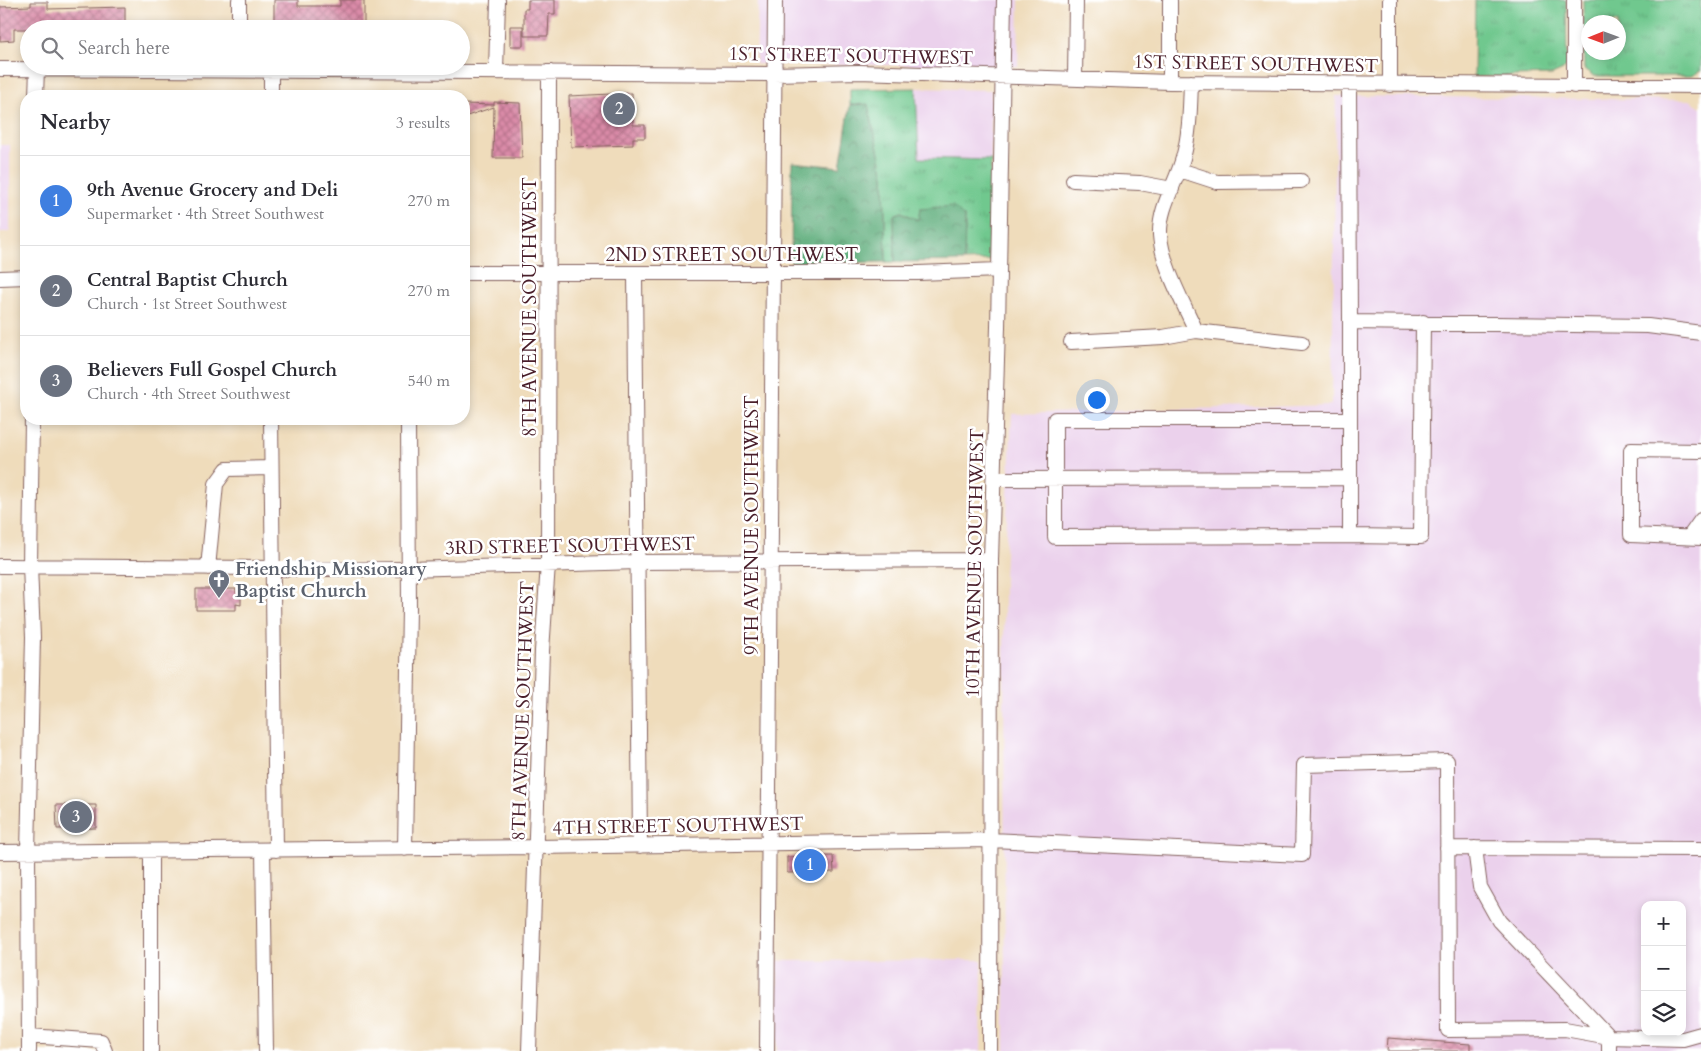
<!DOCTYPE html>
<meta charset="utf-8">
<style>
body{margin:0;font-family:Cardo,serif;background:#f7f7f7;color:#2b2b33}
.controls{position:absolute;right:15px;bottom:15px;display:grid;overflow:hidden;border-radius:10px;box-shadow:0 2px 8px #0003}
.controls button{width:45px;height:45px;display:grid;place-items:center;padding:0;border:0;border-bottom:1px solid #e1e1e2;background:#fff;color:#2b2b33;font:25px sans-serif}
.compass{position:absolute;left:1581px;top:15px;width:45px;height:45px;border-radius:50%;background:#fff;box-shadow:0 2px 8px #0003;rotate:269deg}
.you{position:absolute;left:1096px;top:399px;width:18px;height:18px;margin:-12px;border:4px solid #fff;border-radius:50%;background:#1a73e8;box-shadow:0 0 0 8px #1a73e833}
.badge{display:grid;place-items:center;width:32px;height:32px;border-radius:50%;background:#1a73e8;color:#fff;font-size:16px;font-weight:700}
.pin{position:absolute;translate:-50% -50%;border:2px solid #fff;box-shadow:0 1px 5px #0006}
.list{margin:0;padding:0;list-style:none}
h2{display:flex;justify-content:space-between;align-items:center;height:65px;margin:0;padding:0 20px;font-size:21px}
h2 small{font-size:16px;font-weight:400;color:#7c7c81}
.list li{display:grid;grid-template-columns:32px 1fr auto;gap:15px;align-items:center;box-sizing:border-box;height:90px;padding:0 20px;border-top:1px solid #e1e1e2}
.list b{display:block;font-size:19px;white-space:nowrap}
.list p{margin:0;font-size:16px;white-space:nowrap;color:#7c7c81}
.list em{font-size:16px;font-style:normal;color:#7c7c81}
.icon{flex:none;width:28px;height:28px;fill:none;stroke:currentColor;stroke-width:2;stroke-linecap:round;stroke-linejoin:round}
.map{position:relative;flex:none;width:1701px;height:1051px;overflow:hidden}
.search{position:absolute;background:#fff;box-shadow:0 2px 8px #0003;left:20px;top:20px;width:450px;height:55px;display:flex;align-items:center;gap:12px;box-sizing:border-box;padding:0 18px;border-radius:28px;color:#7c7c81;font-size:19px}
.panel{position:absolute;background:#fff;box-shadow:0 2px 8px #0003;left:20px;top:90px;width:450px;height:335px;border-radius:20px}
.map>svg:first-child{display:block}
</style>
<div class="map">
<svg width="1701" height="1051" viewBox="0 0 1701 1051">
<defs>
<pattern id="grass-tufts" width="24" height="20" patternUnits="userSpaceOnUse" patternTransform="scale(1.25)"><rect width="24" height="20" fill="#70c88e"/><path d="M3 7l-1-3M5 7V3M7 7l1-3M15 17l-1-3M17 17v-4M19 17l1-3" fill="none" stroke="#62ab7b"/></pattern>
<pattern id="forest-crowns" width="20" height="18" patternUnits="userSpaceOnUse" patternTransform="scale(1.25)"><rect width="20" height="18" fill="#5cac79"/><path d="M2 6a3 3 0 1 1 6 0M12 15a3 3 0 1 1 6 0" fill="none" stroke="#4e8b63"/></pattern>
<pattern id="building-cross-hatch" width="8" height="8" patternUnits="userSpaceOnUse" patternTransform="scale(1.25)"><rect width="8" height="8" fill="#da8ba8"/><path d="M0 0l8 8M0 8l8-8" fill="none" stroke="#b37189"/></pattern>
</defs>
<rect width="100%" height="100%" fill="#fff"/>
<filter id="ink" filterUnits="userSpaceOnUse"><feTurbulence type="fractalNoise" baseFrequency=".02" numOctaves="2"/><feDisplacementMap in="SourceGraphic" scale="10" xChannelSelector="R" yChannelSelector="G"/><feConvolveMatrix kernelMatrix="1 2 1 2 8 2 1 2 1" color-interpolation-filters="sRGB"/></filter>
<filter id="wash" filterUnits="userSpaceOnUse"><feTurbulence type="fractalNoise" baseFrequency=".0096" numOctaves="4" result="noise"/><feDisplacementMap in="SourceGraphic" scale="20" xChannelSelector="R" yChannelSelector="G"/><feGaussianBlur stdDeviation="1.12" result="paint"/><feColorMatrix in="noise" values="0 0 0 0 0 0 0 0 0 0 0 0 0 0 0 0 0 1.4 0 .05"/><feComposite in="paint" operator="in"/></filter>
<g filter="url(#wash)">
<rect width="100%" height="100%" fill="#efdcbb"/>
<path fill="#ebd1ec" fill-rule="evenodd" d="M758,0H1019L1018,66L756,64Z
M916,88L991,90V160L918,158Z
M1336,96L1690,100L1701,107V1051H1005L1004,577L1012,414L1332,405ZM1645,905H1682V1032H1645Z
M0,145H10V232H0Z
M982,960L981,1051H777L778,961Z"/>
<path fill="url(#grass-tufts)" stroke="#5d745c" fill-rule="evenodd" d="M1475,0H1566L1567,65L1563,70L1552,75L1474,77Z
M1583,0H1701V71L1691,76H1594L1584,69ZM1588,22H1618V52H1588Z
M916,88L919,158L991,160L990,260L964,261L965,218L918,220L902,212L894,215L895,262H886L884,176L868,105H850V89Z"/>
<path fill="url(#forest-crowns)" stroke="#536652" d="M868,104L884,176L886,262L791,263L792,162L840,167L850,105Z
M953,206L965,218L964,261L895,262L894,215L901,212L918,220L920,209Z"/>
<g id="blocks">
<path fill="url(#building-cross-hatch)" d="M274,0H298V6H340V0H364V29H274Z
M528,0H555V14H549L548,36H524V9H528Z
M31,2H48V9L125,7V29H14V40L0,41V7L31,6Z
M510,26H523V46H510Z
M632,93L633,125H645V138H633V145L571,147L569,96Z
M494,102L520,103L522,158H493L494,107L464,117V104L494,105Z
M196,589H236V593H241V605L236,604V610H196Z
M56,805H96V828L57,829Z
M833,856L834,872L787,873V857Z
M1388,1038L1470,1044V1051H1387Z"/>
</g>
</g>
<g filter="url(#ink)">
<use href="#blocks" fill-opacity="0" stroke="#84615d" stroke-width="1"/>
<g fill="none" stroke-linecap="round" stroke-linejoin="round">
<g stroke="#84615d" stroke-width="16">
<path id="minor" d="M239,0V29
M1170,0V82
M1390,0V85
M1574,0V86
M0,69L774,74L859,72L1170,82L1701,86
M496,71L498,0
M1075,79L1076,0
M1191,82C1190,108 1190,133 1183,158C1176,184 1159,207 1160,235C1162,265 1184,304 1196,331
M1349,84L1350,322
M36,96L37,69
M271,96V69
M1180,170L1217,182L1301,181
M1073,180L1140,183L1172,189
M464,273H918L999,270
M635,274L640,846
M0,278L26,277
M1423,322L1421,537L1350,536V322L1648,326L1701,333
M1071,342L1163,337L1196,331L1302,343
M271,419L276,850
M1350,419H1055V537L1350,536
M1701,451L1631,450V535L1701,538
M994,479L1350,478
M1689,537L1701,520
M0,566L409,569L637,562L991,560
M208,568L216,484L227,469L271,468
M1447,848L1701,849
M1475,848L1480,887L1499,921L1609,1037V1051
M405,849L409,608L408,419
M263,850L266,1051
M0,852L536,847L991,840L1302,855L1304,765L1447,761L1448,1030L1565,1029L1609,1037L1683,1039L1701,1034
M29,1036L101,1041L105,1051
M29,1051L28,852L33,637L30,566L32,419
M151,1051V851
M529,1051L542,651L548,564L549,72
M767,1051L775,0
M990,1051L991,560L998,327L1004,0"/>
</g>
<use href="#minor" stroke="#fff" stroke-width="14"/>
</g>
</g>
<defs>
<g id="church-pin" transform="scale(1.125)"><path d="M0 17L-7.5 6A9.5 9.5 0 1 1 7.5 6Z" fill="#6b7280" stroke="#fff"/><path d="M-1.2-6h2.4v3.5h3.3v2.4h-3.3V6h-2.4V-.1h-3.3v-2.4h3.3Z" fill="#fff"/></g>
</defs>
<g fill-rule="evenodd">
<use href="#church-pin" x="219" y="580"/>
</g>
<g text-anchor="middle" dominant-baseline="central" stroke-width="5" stroke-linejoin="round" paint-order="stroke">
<g font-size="19" fill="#4a1f2b" stroke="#fff">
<text transform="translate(851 56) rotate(1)">1ST STREET SOUTHWEST</text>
<text transform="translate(1256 64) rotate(1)">1ST STREET SOUTHWEST</text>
<text x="732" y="255">2ND STREET SOUTHWEST</text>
<text transform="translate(530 307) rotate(-90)">8TH AVENUE SOUTHWEST</text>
<text transform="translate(752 525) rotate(-90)">9TH AVENUE SOUTHWEST</text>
<text transform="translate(570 546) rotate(-1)">3RD STREET SOUTHWEST</text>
<text transform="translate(975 563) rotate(-89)">10TH AVENUE SOUTHWEST</text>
<text transform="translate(523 711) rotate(-88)">8TH AVENUE SOUTHWEST</text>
<text transform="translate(678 826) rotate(-1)">4TH STREET SOUTHWEST</text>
</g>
<g font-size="19" font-weight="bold" fill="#5b616d" stroke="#fff" text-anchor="start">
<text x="235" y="569">Friendship Missionary<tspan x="235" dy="22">Baptist Church</tspan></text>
</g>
</g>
</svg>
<div class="controls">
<button>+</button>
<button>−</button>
<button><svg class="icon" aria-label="layers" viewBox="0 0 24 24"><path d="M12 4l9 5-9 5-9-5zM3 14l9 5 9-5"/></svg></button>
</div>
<svg class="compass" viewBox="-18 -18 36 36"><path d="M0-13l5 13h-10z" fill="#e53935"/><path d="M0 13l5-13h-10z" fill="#7c7c81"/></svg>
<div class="you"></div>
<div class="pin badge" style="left:810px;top:865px;background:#3f7fe0">1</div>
<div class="pin badge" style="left:619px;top:109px;background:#6b7280">2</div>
<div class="pin badge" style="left:76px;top:817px;background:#6b7280">3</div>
<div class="search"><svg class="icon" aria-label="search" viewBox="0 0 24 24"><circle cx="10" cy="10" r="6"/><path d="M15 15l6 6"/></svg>Search here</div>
<section class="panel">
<h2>Nearby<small>3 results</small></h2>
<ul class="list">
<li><span class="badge" style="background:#3f7fe0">1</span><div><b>9th Avenue Grocery and Deli</b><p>Supermarket · 4th Street Southwest</p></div><em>270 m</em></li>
<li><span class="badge" style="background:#6b7280">2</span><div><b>Central Baptist Church</b><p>Church · 1st Street Southwest</p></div><em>270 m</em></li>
<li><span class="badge" style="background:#6b7280">3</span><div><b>Believers Full Gospel Church</b><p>Church · 4th Street Southwest</p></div><em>540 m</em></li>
</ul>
</section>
</div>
